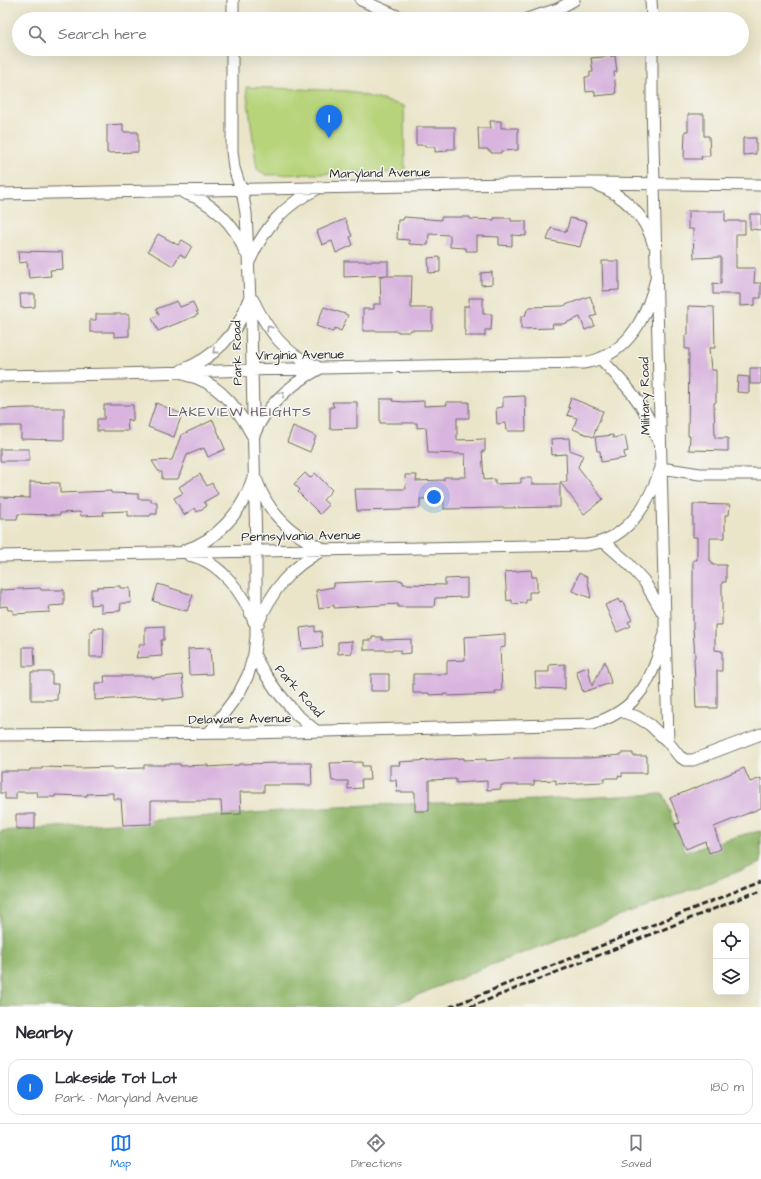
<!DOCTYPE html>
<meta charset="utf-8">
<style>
body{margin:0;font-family:"Architects Daughter",sans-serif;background:#f2f2f3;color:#2b2b33}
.controls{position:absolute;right:12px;bottom:12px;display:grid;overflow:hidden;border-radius:8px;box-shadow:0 4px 16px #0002}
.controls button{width:36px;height:36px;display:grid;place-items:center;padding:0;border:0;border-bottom:1px solid #e1e1e2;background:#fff;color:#2b2b33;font:20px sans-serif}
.you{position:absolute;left:434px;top:497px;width:14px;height:14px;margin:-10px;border:3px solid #fff;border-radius:50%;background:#1a73e8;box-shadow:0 0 0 6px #1a73e833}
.badge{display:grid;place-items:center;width:26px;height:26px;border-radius:50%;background:#1a73e8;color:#fff;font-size:13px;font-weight:700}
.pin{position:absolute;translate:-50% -33px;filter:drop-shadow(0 1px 2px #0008)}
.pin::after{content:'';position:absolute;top:21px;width:14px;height:12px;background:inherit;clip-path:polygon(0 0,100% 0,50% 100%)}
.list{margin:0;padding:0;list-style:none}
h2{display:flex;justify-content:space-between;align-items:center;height:52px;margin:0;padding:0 16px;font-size:17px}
h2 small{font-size:13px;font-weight:400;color:#7c7c81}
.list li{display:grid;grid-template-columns:26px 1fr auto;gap:12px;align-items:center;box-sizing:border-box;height:56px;margin:0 8px 8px;padding:0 8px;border:1px solid #e1e1e2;border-radius:12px}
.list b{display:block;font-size:15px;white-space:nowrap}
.list p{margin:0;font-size:13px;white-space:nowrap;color:#7c7c81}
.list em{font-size:13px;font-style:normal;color:#7c7c81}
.icon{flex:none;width:22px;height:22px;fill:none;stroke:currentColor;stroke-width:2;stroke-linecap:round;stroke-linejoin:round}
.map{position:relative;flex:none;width:761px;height:1007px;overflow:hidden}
.search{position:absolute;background:#fff;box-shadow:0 4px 16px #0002;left:12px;right:12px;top:12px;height:44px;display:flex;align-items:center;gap:10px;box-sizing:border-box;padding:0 14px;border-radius:22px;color:#7c7c81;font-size:15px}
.sheet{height:116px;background:#fff}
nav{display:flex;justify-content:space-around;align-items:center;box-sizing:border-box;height:56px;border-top:1px solid #e1e1e2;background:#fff;font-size:11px;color:#7c7c81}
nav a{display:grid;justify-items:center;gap:2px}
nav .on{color:#1a73e8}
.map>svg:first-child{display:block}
</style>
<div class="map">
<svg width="761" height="1007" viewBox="0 0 761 1007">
<rect width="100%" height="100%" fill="#f6f6f2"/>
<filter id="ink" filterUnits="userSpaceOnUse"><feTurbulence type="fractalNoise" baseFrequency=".025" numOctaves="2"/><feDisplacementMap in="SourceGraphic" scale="8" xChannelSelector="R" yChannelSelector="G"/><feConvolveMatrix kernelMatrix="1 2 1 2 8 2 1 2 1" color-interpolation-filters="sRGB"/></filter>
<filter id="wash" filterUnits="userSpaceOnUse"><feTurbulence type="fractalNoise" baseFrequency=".012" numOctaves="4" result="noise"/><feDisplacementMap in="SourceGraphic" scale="16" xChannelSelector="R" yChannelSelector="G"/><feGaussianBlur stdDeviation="0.9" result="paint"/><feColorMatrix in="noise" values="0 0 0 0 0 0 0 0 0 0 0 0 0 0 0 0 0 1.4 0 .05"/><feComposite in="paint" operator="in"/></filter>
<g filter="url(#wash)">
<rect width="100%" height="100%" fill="#eae5c9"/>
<path fill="#b7d47a" stroke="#718052" d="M246,87L348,91L404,106L405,172L266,175L257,169Z"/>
<path fill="#91b66a" stroke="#5e704a" d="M663,794L685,852L745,834L761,831V863L483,968L389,1007H0V831L367,805L514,801Z"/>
<g id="blocks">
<path fill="#d8b4de" d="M615,56L617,72H614L616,94L595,96V91L586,92L585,77H590V72H593L591,58Z
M688,114H704V136H709L710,156H701L702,159H684L685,131H688Z
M490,121H501V128H518V150L501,151V153H491V151H488V149H479L478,128H491Z
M123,124V132H138V152L107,153V125Z
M416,127H455V149H447V151L435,152V147H425V145H416Z
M743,138H756V154L743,155Z
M688,211H725V221H745V234H736V268H755L754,283H761V298H755V305L740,306V294H713V283L721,284V257L694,258L693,229H688Z
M750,214H761V230L750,229Z
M404,217L441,220V217H470V219L494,220V218H511V221H526V236L512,235V246L499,245V237L477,236V251H466V248L450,247V235L429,234L428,245L409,244V240L397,239L398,220H403Z
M570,218L587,222L580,247L547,240L551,228L566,232Z
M345,219L352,236L350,237L353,245L336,253L332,241L322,245L317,231Z
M158,234L178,245L182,240L192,246L185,258L180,254L173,266L148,251Z
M18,251L62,252L63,269L50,270L51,276L29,278L27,262L19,263Z
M440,257V272L429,273L428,258Z
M344,261H388V275L344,277Z
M602,261H619V290L603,291Z
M492,272V284L481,285V273Z
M380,276H412L411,308H432V330H410V332H398V331H363V309H374V304H381Z
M20,294H35V307L21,308Z
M590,296L597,315L591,317L595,326L585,330L580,317L563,324H552L553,328L521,329V316H525L527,310L529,309L530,307L563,306Z
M469,298H483V314H492L491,330H485V336H465V331L464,330V306H469Z
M177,301L180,307L193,302L198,315L158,331L152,318L159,315L156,309Z
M688,306L714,307L715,348H709L711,370H716V402L714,403L715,438H728V451L689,450L690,436H688L689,349H685V335H688Z
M324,307L348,315L341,331L335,328L333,332L316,326Z
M96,314H129V336L114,337V332H90V320H96Z
M750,368H761V384H750Z
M738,376L749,377V393L737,392Z
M525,396L526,431H507L506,423L497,424L496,408L503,407V397Z
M571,398L603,411L593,437L573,429L577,418L567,415L570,408L568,407Z
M380,399H393L392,401L404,402L424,401V406L447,405L446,402H469V418H457V440L485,439V451H482L484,480L495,479V484L521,483V478H532V484H560V507L444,509V498L420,499V508L402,509V510L357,511L355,489H406L405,475H417L416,481L444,480V477H466L465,454L428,453L426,427L417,428V423H380Z
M332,402H357V428L330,429V407H334Z
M156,403L182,414L174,437L148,427Z
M104,405H133V421L127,419L128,431H97V419H104Z
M29,408H64V440L21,439V426H0V409Z
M213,420L225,449L208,457L204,448L187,455L178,479H162V472H159L152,461L172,460L181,435Z
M293,426L316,436L310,452L287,442Z
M613,435V438L625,436L628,451L624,452L625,458L601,462L600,451H597L595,437Z
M569,438L570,450L583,455L578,467L603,499L584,514L560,482H567L566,454L552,455L551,439Z
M0,449H29V461H0Z
M305,473L310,478L315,473L332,490L323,500L329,505L320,514L298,492L300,490L294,484Z
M200,474L207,486L212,483L218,494L204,502L207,506L197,512L195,508L184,515L174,498L183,493L179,487Z
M30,482L60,483V493L111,491V493L138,494V499H151V502H157V514H151L150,516H128V511L103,512L104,515L81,516L80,512L60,513V515L18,514L17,519H0V497L30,498Z
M693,504L730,505L729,515H725V538H710V561H712V565H726V582H722V625H715V650L722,651V671H717V708H696L694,658L695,657L693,629V560H697V537H693Z
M531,570L532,577H537V592H529V600H526V603L512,604V600L507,601L505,572Z
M579,573L587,577L591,598L572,591Z
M467,578V597L435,598L434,607H398V604L334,608V605L319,609L316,590L334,587V583L401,580V581H403V584L445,585V579Z
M158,584L193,595L187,611L153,601Z
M120,586V588H130L131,603H121L120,611L101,612V604L91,605V589H97V587Z
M40,588L41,590H64V605L49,606L50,612L13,614V610H8L7,606L0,607V590Z
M619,599L620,603L623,602L632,620L628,622L631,626L617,632L605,605Z
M164,626V640H161L162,656L136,658L140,644H145V627Z
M315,626V632L321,631L323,647L302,649L300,628Z
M93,628H104L103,657H90V631H93Z
M505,634V647L500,648L502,691H495L496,694L448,696V694L429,695V693H413V674H447V661L465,660L464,637Z
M372,637H382V640L411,639V653L400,654V650H364V640H372Z
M352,641V653L338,654V642Z
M23,647H34L35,666H23Z
M210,648L212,674L189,675L188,649Z
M605,661L611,683L583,692L576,671L588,667L592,686Z
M565,664V689L536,688L535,672H549V665Z
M31,672H52V684H58L57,700H31Z
M371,674H389V691H371Z
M182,675L185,697L163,700V698L148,697L95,700V683H105L104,676H152V678Z
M621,753H633V756H647V773H622V777L618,776V778H604V782L556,784V780L534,781V785H501V789L487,790V781L456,783V779L429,780V811H415V792H397L396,780H390V765H400L399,762L464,758V760L486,759V761L518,758H590L621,755Z
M362,762V766H369L370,780H361L362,788L348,789V781H332L330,763Z
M281,763H311L312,785H264V792H240L241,814L222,815L221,801H151V824L123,825L121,799H113V793L87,794V796L55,795V797H38L37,792H16V799H5V793H0V771H30V769H42V767L80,768L113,767V769L144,768V765H165V764H180V766L208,765V767L239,765V764Z
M744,768L750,782L761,778V808L714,827L721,849L709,853L705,841L686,849L675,824L680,823L670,798Z
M16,814H35V829H16Z"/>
</g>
</g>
<g filter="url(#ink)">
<use href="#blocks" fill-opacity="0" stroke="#6e6c62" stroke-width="1"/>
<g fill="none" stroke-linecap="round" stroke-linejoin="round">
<g stroke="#6e6c62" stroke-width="13">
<path id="minor" d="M361,0L397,16L408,19
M651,0L652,19
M233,19V0
M527,19L558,9L574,0
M232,49V151L234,168L243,196L246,213L251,321L256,551V637L254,654L263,671L276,690L296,714L316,731
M652,49V103L668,742
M597,185C623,194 646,217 653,243
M184,193C211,201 236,225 245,252
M0,194L511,184L591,183L761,185
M250,260C265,227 284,205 317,189
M253,300C267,329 285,355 316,366
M601,359C625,384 646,405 657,439
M182,370C214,358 238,334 248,301
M186,375C218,381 238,408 252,435
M0,376L117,374L321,368L583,363C589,362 595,361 601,358C633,345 649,310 656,279
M254,435C266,405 291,384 319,369
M257,481C268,513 292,535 322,548
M603,541L627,562L644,581L664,615
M185,550C216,541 243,511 252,480
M189,555C220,561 244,594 254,622
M0,556L587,545C592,544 598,543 603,541C634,530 651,497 661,468L700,474H761
M258,624C273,589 289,568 323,550
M621,711L637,717L650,725L668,742L679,756L685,760H693L761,734
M209,733L239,693L248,675L254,654
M0,735L250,733L592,724C641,709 652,678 665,633"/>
</g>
<use href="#minor" stroke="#fff" stroke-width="11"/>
<path stroke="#2b2b2b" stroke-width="3" stroke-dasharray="6 3" stroke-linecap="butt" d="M450,1007L761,881
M470,1007L761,890"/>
</g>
<defs><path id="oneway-chevron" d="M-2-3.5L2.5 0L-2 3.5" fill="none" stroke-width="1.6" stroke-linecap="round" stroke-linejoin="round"/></defs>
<g stroke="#a0a0a0">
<use href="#oneway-chevron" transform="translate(269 328) rotate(-124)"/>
<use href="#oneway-chevron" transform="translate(215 351) rotate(139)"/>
<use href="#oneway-chevron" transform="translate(282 394) rotate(-44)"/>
</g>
</g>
<g text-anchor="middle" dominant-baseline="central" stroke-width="3" stroke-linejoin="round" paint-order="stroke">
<g font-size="13" fill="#2b2b2b" stroke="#f6f6f2">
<text transform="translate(380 173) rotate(-1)">Maryland Avenue</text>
<text transform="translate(237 353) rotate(-91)">Park Road</text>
<text transform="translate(300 355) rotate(-1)">Virginia Avenue</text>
<text transform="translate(645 396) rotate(-91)">Military Road</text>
<text transform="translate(301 536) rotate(-1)">Pennsylvania Avenue</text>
<text transform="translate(299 691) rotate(48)">Park Road</text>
<text transform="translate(240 719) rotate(-1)">Delaware Avenue</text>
</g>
<g font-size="14" letter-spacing="1" fill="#685b6a" stroke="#f6f6f2">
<text x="240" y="412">LAKEVIEW HEIGHTS</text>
</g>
</g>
</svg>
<div class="controls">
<button><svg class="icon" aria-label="locate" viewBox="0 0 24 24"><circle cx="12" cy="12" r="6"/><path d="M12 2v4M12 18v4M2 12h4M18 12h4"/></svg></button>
<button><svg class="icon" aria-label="layers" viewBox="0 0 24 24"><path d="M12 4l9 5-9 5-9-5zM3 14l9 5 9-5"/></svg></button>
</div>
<div class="you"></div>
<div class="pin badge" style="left:329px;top:138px">1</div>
<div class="search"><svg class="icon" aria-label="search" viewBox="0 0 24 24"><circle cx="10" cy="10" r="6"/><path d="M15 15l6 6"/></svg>Search here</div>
</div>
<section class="sheet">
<h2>Nearby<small></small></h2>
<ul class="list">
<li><span class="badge">1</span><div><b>Lakeside Tot Lot</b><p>Park · Maryland Avenue</p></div><em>180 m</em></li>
</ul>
</section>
<nav>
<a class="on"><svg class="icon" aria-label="map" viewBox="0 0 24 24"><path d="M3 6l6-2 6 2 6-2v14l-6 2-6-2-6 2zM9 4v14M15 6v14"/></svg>Map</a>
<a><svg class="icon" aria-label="directions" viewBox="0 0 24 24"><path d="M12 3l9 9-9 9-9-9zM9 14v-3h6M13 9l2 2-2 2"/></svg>Directions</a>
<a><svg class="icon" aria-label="saved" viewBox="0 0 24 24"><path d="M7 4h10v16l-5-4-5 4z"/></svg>Saved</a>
</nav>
